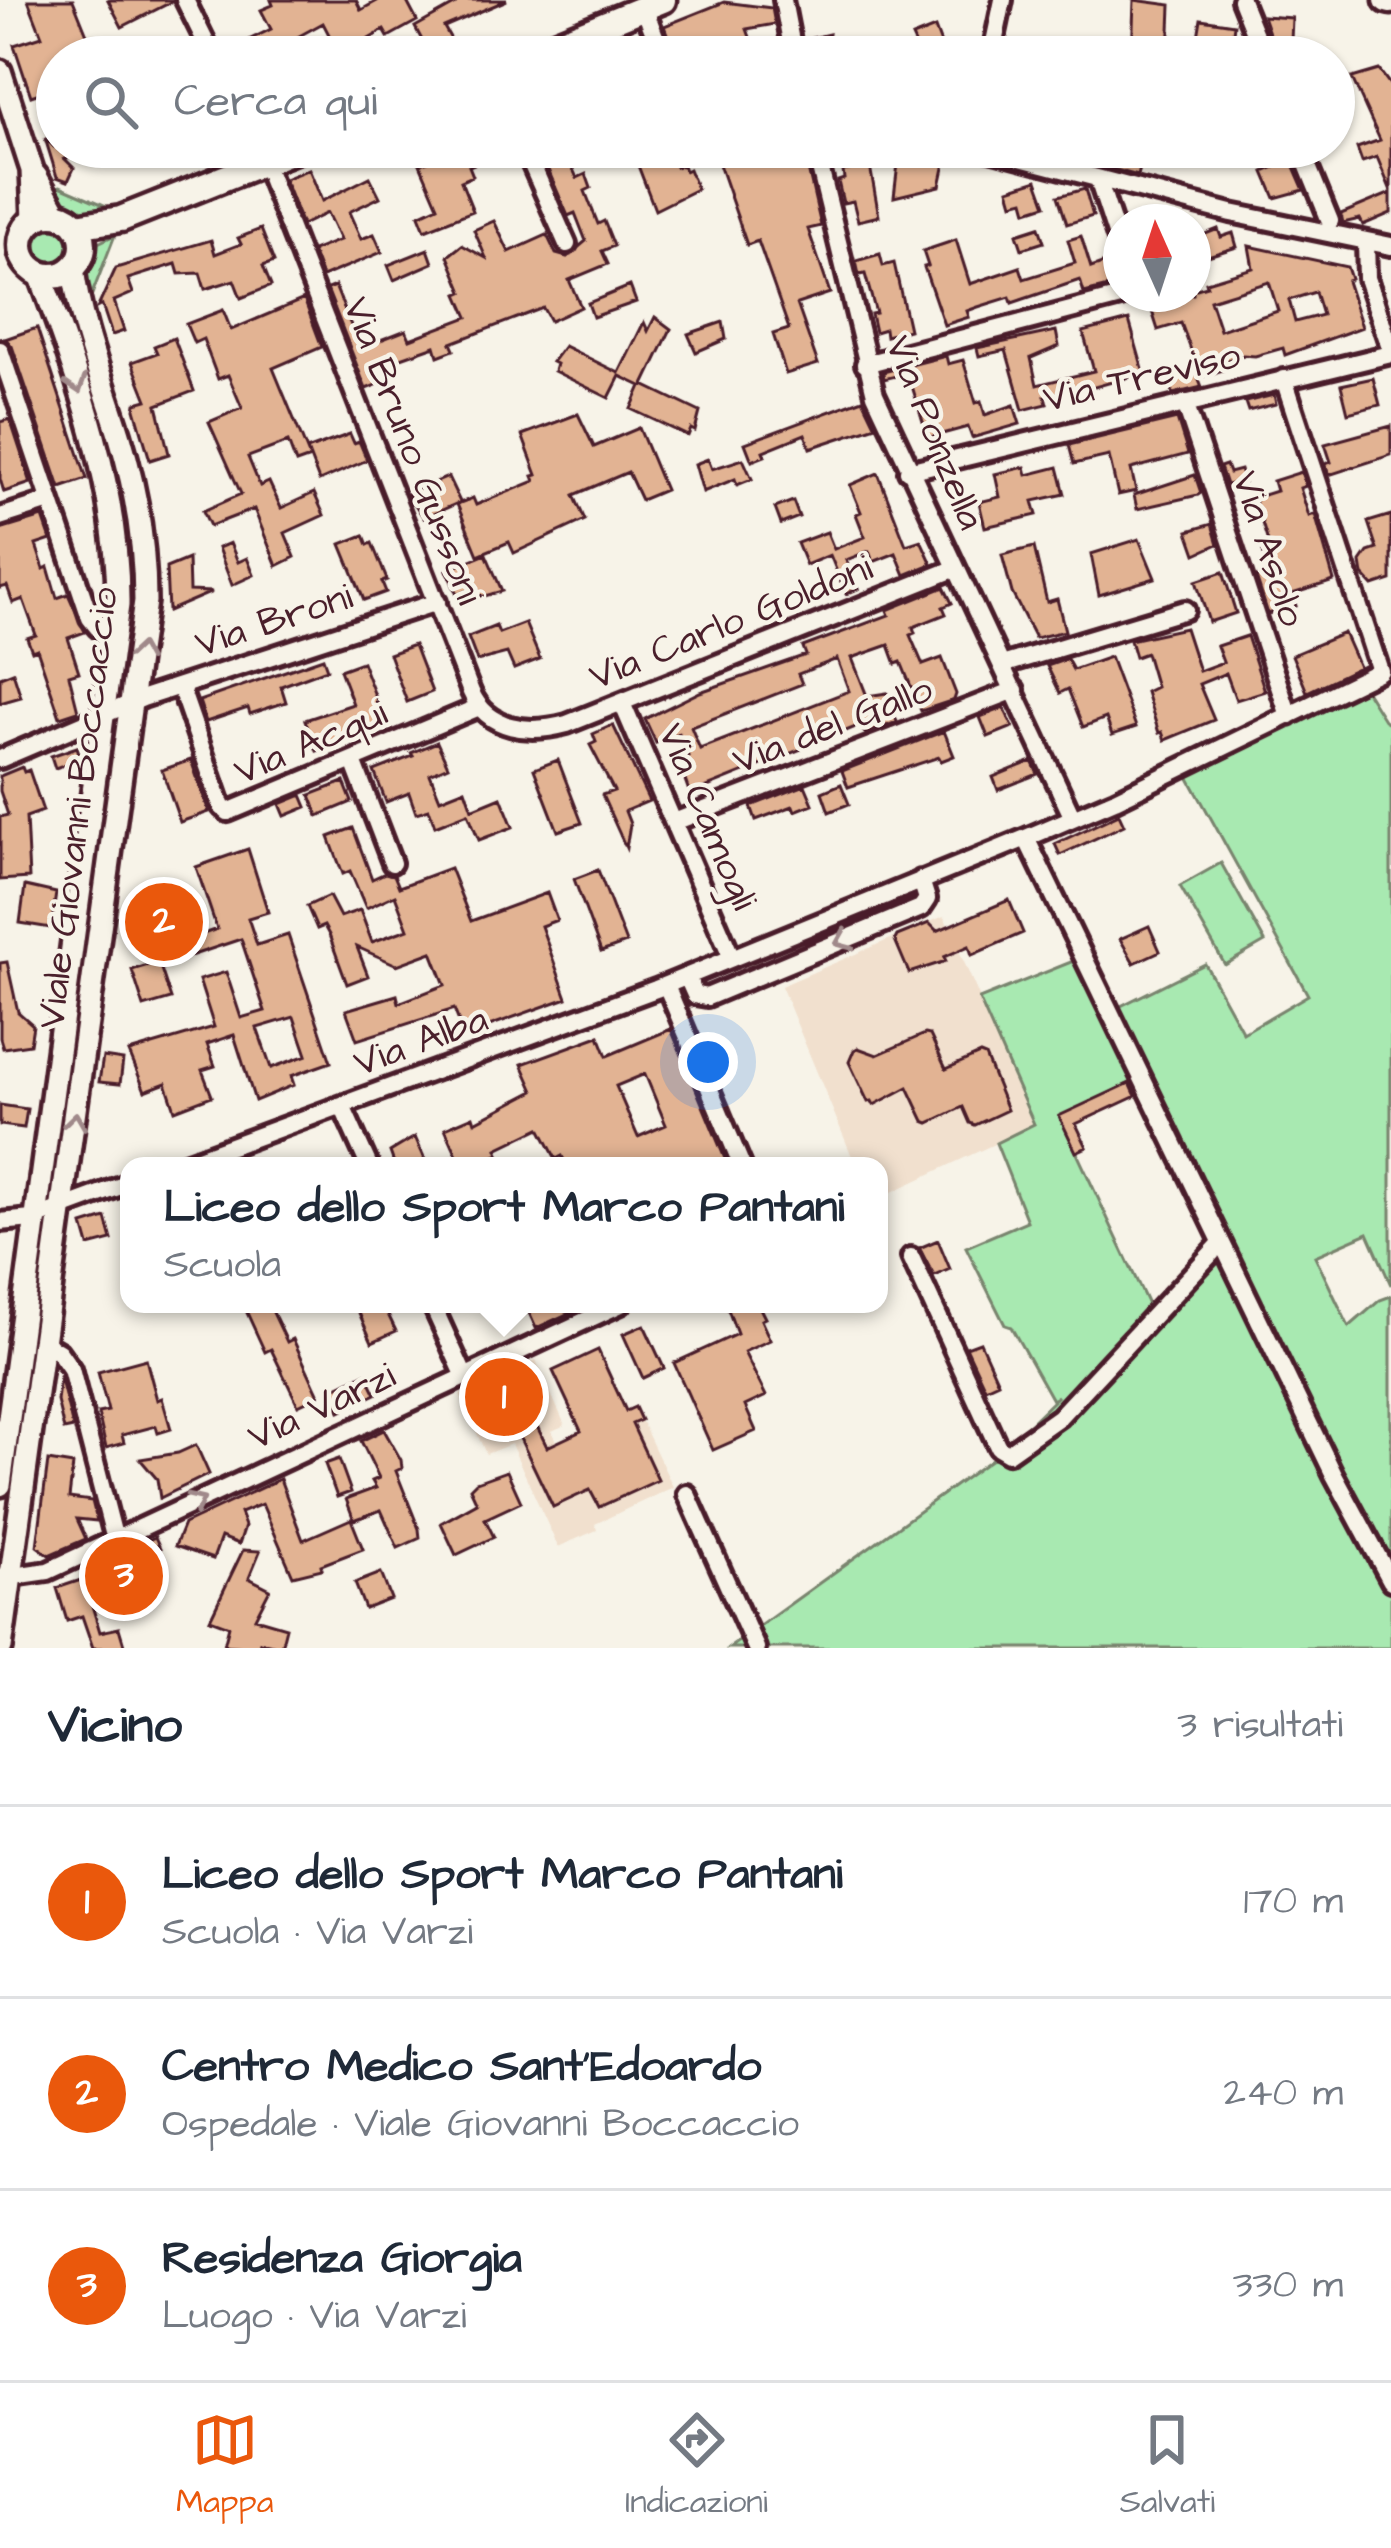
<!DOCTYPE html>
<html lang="it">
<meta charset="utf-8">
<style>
body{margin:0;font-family:"Architects Daughter",sans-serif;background:#f6f6f7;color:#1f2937}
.compass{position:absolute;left:1103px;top:204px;width:108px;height:108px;border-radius:50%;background:#fff;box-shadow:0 3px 9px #0004;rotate:357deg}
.you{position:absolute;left:708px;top:1062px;width:42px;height:42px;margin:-30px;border:9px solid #fff;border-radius:50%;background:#1a73e8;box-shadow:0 0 0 18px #1a73e833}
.badge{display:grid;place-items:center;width:78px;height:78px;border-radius:50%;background:#ea580c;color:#fff;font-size:39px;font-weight:700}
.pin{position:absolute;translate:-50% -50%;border:6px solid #fff;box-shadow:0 3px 12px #0006}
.popup{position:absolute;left:120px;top:1157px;width:768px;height:156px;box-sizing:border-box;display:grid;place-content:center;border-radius:24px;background:#fff;filter:drop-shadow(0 3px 9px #0005);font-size:39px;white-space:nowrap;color:#747a83}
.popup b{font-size:45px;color:#1f2937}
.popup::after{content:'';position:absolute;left:50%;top:100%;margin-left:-24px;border:24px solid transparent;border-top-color:#fff}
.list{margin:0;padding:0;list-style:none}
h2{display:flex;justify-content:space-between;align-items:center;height:156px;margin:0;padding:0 48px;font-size:51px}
h2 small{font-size:39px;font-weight:400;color:#747a83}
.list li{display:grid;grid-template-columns:78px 1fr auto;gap:36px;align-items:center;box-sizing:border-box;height:192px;padding:0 48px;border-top:3px solid #e0e1e3}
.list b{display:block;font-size:45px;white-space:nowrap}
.list p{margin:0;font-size:39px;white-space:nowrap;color:#747a83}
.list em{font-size:39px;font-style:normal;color:#747a83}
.icon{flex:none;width:66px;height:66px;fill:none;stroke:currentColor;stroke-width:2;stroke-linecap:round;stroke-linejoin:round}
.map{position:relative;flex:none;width:1391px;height:1648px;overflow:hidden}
.search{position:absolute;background:#fff;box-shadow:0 3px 9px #0004;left:36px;right:36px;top:36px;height:132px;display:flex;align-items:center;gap:30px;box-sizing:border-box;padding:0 42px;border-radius:66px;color:#747a83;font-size:45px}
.sheet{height:732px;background:#fff}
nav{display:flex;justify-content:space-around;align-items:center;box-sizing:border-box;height:168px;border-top:3px solid #e0e1e3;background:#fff;font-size:33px;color:#747a83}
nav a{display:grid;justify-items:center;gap:6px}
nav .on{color:#ea580c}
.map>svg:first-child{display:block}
</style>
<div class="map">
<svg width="1391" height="1648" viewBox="0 0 1391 1648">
<rect width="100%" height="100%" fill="#f7f3e8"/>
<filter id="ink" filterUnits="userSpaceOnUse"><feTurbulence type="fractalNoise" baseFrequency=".00833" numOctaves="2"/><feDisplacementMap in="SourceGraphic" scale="24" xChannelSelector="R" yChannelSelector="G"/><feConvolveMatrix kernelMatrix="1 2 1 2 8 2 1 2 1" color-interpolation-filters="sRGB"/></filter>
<g filter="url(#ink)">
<path fill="#f1e0ce" d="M944,916L1035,1125L879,1198V1166H856L781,986Z
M536,1360L565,1425L552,1431L563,1455L641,1420L673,1487L595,1524L597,1530L558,1547L511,1444L486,1454L460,1395Z"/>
<path fill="#a8e9b1" stroke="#79846e" stroke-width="3" d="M60,186L111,208L88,217L59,201L51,189Z
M31 245a22 22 0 1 1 44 0a22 22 0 1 1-44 0Z
M115,235L89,302L82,274L91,265L98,243Z
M1364,688L1384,720L1391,724V1285L1368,1233L1315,1256L1349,1327L1380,1300L1391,1296V1648H729L996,1456L1058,1396L1052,1400L1011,1327L1005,1325L966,1247L1027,1221L996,1143L1034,1124L979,999L1076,960L1134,1081L1060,1117L1150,1309L1229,1239L1167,1106H1159L1115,1009L1205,964L1243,1033L1308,995L1185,771L1240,749Z
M1221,863L1265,942L1225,965L1180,886Z"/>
<path fill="#e2b393" stroke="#4a1f2b" stroke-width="3" fill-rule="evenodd" d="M28,0H73L96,57H57V87L31,96L14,45L42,36Z
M108,0H172L173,1L122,27Z
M271,0H356L361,10L379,0H406L417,21L388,37L384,30L340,56L323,23L279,47L284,57H258L249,40L271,29L261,10L273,5Z
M453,0H507L444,27L461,57H431L415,27L456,4Z
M1134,0L1171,5L1169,56L1132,57Z
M724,2L772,8L775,24L747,29L754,48L730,57H676L664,26Z
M1263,16L1292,18L1291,41L1271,39Z
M1201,19L1234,24L1233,34L1243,38L1240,57H1215L1198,37Z
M935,28L946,57H921L912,37Z
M829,34L827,51L805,48L804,40Z
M1038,44L1074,51V57H1035Z
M1379,70L1391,86V191L1377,157L1362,162L1357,148L1380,140L1352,78Z
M45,138L54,147L93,148L65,159L74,168L68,181L57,177Z
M120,147H160L126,162Z
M463,147L512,148L469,166L473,176L461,181L473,211L425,230L419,215L438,206L420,164Z
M595,147H660L667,163L673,161L676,167L683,165L685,171L689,169L697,189L655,210L632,150L600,162Z
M713,147H803L821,226L808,229L830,293L797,304L818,364L786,374L773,334L789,329L758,241L747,245Z
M900,147H940L945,163L940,186L894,197Z
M1110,147H1145L1138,176L1105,167Z
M567,156L577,178L586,174L591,188L585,191L598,224L604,221L614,246L602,251L608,264L569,280L581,307L550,321L543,308L451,343L454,350L438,356L435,346L373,368L379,384L366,389L327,289L335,286L360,348L406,330L410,339L468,317L458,294L463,292L448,256L462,245L486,258L474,230L494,221L509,252L547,235L556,254L567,257L586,241L575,213L568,216L546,165Z
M1291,160L1304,190L1275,198L1264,172Z
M870,166L879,216L858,221L853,201L843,203L838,181L844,179L843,171Z
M309,169L322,201L370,177L380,197L349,212L361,239L374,234L382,252L322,277L312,251L340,240L327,213L302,225L284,179Z
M1037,180L1046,205L1027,211L1024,200L1013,203L1009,189Z
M1085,189L1093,216L1067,224L1058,196Z
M1391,193V213L1363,225L1360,219L1343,223L1341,214Z
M1039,227L1044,242L1022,249L1017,234Z
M261,229L274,262L263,266L271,286L241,298L234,280L205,289L200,273L179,274L176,264L128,279L133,293L114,301L124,331L112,335L102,305L98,307L116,268L211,240L215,254L241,244L238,238Z
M1218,229L1221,237L1233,233L1237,247L1198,259L1193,239Z
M1081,236L1091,268L1105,263L1112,286L1084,293L1080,280L1012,303L1010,297L978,307L967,311L969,317L944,325L924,267L928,266L923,251L956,240L970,284L1020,267L1024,279L1075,263L1068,240Z
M1249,246L1347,267L1351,279L1347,281L1362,327L1285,355L1283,348L1255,356L1243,355L1221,362L1223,370L1201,377L1181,323L1158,330L1150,305L1193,294V290L1207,286L1206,282L1253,268ZM1269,282L1278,311L1220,330L1210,300ZM1315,292L1322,315L1295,322L1289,300Z
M428,249L433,263L394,280L388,265Z
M880,254L883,266L894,263L909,330L886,336L885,329L875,332L871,314L876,313L865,274L859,275L856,261Z
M630,286L636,302L593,317L588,303Z
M304,299L322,347L273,368L310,458L296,463L288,442L248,457L260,486L269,482L281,508L314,493L324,515L285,533L295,557L277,566L254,509L210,526L203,511L241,494L209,422L242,408L228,375L218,379L203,339L194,343L186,324L223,310L231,330Z
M655,317L671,329L644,385L700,412L695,431L691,429L688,436L631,409L641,386L620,376L609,398L554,371L556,364L552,362L564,346L619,373L644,322L648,331Z
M1129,320L1144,373L1077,392L1076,389L1045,396L1047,404L1023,410L1006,350L979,356L977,348L1056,331L1059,346L1031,358L1037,385L1094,371L1083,332Z
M723,322L726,339L696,352L688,334Z
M37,328L87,479L60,488L12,346L5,339Z
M174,338L194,391L157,405L169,454L150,460L135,409L136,403L147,400L132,362L157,353L154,346Z
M946,356L948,364L963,360L976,403L981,401L985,415L1014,405L1020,424L972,438L968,427L928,438L908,373L884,379L883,372Z
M1195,369L1202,387L1173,394L1168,378Z
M1373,378L1380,405L1348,413L1341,385Z
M1274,395L1276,404L1248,411L1245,402Z
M863,399L876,426L810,448L805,434L763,451L765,456L752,461L745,443Z
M578,414L594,447L639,428L665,490L641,500L628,472L574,495L585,520L514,553L509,542L478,555L457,504L473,498L476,505L535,481L533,476L537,475L522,435Z
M10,419L31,483L4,492L0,479V422Z
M1177,419L1188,454L1131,469L1136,491L1118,495L1109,456L1074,464L1069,445Z
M1391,426V455L1329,475L1325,464L1331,462L1325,444Z
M350,434L354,443L359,441L367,460L319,481L307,450Z
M708,459L712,469L743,459L752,479L737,485L735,479L703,492L695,464Z
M1226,465L1229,473L1240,470L1244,482L1226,485L1220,467Z
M1025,467L1027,475L1058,467L1065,494L1033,501L1037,515L985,527L979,502L1000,497L995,474Z
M1301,472L1306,486L1300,488L1309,516L1315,514L1334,581L1292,594L1296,606L1268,614L1256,577L1269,573L1261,545L1268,542L1254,498L1276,491L1273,481Z
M878,473L906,545L921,540L932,564L905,575L896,553L873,562L869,551L846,560L858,589L846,594L830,555L806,565L797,543L827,532L834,549L865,537L856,514L861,512L850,485Z
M1195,475L1201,493L1198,495L1137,509L1134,495Z
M448,477L460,502L424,518L408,494Z
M793,501L799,517L781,524L775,508Z
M1391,515V580L1373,586L1363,575L1361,562L1368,552L1377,549L1368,522Z
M43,517L51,540L36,545L44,569L48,567L57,598L68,594L85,632L68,638L79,672L69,675L78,711L60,717L37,649L32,651L27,638L36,635L23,599L13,603L7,586L0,588V530Z
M1212,524L1218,544L1196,554L1188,531Z
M364,535L368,545L372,543L387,580L382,582L386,592L364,600L341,544Z
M1139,539L1155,578L1099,595L1091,554Z
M230,543L238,562L247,558L254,575L232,585L218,548Z
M1034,547L1047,602L1057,599L1065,631L1035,638L1012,593L1002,555Z
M486,554L502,591L471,600L467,591L457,595L447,570Z
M188,559L189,591L212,592L168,611L166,568Z
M1223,572L1236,613L1209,622L1196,581Z
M944,587L952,603L943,607L946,614L913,627L915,633L910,635L923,665L942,658L956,694L954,700L921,711L901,662L896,664L889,645L852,658L867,696L887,693L897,722L866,734L858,726L690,794L681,769L688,766L684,758L688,756L679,733L656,743L645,719L700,692L806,655L803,647L889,615L887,610ZM837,659L849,691L700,749L691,727L802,684L798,674Z
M525,623L540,659L514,669L507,653L477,661L468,637L496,626L499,633Z
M1185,628L1199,671L1223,662L1217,646L1247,636L1265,691L1236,700L1226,673L1199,684L1214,720L1165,740L1162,732L1159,733L1146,692L1156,687L1146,653L1135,657L1130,640Z
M1344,633L1359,667L1307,692L1292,655Z
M414,645L432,692L407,702L389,654Z
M1110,657L1136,727L1112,735L1106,718L1083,727L1068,689L1060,693L1047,666L1067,659L1073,670Z
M323,658L327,669L281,686L286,702L250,714L248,708L206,722L199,701Z
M362,662L386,724L317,751L305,720L353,704L340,670Z
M13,672L21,697L0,703V677Z
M1004,708L1013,727L988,737L980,717Z
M613,725L649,801L625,811L630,824L626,848L602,795L614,791L590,745L596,742L593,734Z
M944,731L954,756L941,761L939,757L848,787L842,771Z
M437,742L448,766L430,774L440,799L465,789L472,809L501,797L513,827L479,840L468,813L435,826L429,809L416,813L409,793L386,802L374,771L413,756L411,753Z
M77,747L81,759L55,768L51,756Z
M191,760L209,812L180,822L162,770Z
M558,760L582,823L558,831L534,769Z
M1032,761L1038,774L998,790L993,777Z
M22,767L24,772L29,770L43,811L26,817L29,878L0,880V817L8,815L0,791V776Z
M344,782L352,802L318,816L310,795Z
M841,784L849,804L829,812L822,792Z
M805,785L813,804L795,811L793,806L756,820L751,806Z
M302,795L307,807L285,816L280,804Z
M1119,814L1124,825L1060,855L1055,844Z
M353,828L372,879L385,873L394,875L399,887L450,868L471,921L547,893L557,920L541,926L567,998L464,1035L454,1009L357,1040L346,1010L397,995L399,1003L445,985L432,952L397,965L357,947L368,976L347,984L329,935L324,926L317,929L307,906L329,896L340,917L360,910L372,942L408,929L395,895L366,908L350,871L343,874L329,837Z
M248,849L268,912L248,918L257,945L288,935L331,1062L291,1076L294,1085L255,1101L234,1035L207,1044L215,1066L202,1070L212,1096L175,1110L166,1083L145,1091L129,1052L214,1027L199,980L226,972L241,1018L265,1011L241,939L160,966L171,999L144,1007L132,970L148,965L162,881L181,942L217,929L196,867ZM294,1017L307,1055L271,1068L257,1028Z
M598,870L626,943L601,952L574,879Z
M25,886L56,893L51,928L20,923Z
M1009,900L1023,933L972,955L969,946L944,957L946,961L909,973L895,940L897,936L929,923L937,931Z
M1149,926L1160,951L1134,963L1120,939Z
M7,962L18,1012L33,1025L30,1044L3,1048L0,1038V963Z
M671,1029L728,1166H567L562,1156L556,1159L540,1128L497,1149L499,1154L488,1159L491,1166H462L445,1128L473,1116L475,1122L534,1091L522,1064L599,1036L607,1056ZM645,1074L666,1125L638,1137L616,1086Z
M925,1034L930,1035L946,1069L980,1054L985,1056L1007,1110L975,1125L970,1123L963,1107L929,1123L924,1121L908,1087L874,1105L872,1101L868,1102L849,1062L854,1050L858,1048L877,1055Z
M103,1057L123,1060L120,1084L99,1082Z
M1130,1083L1136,1096L1076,1124L1087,1147L1076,1152L1059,1116Z
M0,1105L27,1109L24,1128L0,1125Z
M415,1137L428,1166H395L390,1152Z
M106,1218L112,1240L89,1246L83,1225Z
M938,1240L950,1269L934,1276L919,1248Z
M243,1304H269L287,1342L293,1339L319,1395L298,1405L271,1349L265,1352Z
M355,1304H383L396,1331L372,1342Z
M525,1304H589L536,1328Z
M726,1304H758L765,1318L761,1320L770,1340L744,1352L766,1396L745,1406L756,1431L713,1450L674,1363L737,1334Z
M644,1325L664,1368L643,1378L623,1334Z
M980,1342L998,1382L985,1388L966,1347Z
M598,1350L626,1411L635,1407L641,1420L632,1424L658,1480L599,1507L590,1490L553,1507L517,1432L506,1437L481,1385L519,1368L538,1411L535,1422L547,1447L581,1431L553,1371Z
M146,1359L157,1400L162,1398L171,1429L158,1433L156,1426L122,1435L124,1443L106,1448L98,1413L108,1411L98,1372Z
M366,1373L376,1394L340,1411L330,1390Z
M60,1376L73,1428L64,1430L57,1401Z
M384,1430L401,1460L402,1468L396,1471L419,1529L420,1538L398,1548L381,1510L354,1520L346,1499L376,1488L372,1481L379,1478L361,1441Z
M196,1445L209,1474L160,1498L157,1479L140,1459L178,1453Z
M339,1459L351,1492L337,1497L325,1464Z
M48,1461L73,1465L69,1498L92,1501L97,1521L77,1519L86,1539L49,1555L37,1546Z
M507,1471L521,1502L485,1519L494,1537L456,1555L441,1523L477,1503L470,1488L476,1482Z
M280,1479L303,1540L351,1519L363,1549L321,1565L322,1569L293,1576L262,1504L240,1513L245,1526L239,1544L221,1537L213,1559L175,1546L184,1524Z
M155,1537L160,1548L149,1553L156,1566L143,1572L138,1587L144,1600L125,1608L101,1562Z
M243,1550L260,1551L249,1578L270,1589L255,1618L286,1627L281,1647L260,1642L258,1648L224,1645L229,1626L210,1619Z
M381,1573L391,1599L365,1609L355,1583Z
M84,1579L100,1632L119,1628L125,1648H93L82,1616L67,1621L57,1588Z"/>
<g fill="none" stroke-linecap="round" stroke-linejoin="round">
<g stroke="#4a1f2b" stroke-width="26">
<path id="minor" d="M185,0L213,57
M783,0L794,57
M1241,0L1264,57
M644,8L663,57
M991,57L1003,0
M258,147L471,692C488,731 530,734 567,724L954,569
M524,147L567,244
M815,147L875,394L1073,818
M978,147L1231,213L1391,246
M1300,147L1330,221
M1098,179L1121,249
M1366,242L1367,278L1391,350
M0,350L90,618L98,628L117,632
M865,364L1132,294
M1185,403L1289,716
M908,471L1391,354
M0,517L50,501
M1002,665L1185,610
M180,686L222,807L228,812L479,707
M622,703L732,958
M0,759L143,698L437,602
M353,761L392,863
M674,822L1015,690
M1026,838L1334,1475L1391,1581
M687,977L695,995L707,997L921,908L927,899L921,880
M666,985L742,1166
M342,1106L369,1166
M177,1166L656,989L1026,838L1115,800L1380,671L1284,379
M0,1222L32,1219L129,1183
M911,1257L998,1447L1008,1453L1059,1417L1221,1243
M432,1304L465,1377
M44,1343L59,1352L71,1369L115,1540
M687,1494L756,1648
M0,1578L48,1571L621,1304"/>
</g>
<g stroke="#4a1f2b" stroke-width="30">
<path id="tertiary" d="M0,71L32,170L34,220
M36,176L57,214
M0,1485L118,605C119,491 79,380 40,274
M1,1648L145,601C145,544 136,490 120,437C103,381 80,326 73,268"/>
</g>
<g stroke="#4a1f2b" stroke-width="33">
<path id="secondary" d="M1387,0L1391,1
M523,57L663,0
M21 245a31 31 0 1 1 62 0a31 31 0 1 1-62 0Z
M76,226L121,219L302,147"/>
</g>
<use href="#minor" stroke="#f7f3e8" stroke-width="16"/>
<use href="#tertiary" stroke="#f7f3e8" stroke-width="21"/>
<use href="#secondary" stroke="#f7f3e8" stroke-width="24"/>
</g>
<defs><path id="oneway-chevron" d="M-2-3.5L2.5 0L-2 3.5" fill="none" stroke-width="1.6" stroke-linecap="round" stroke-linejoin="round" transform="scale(3)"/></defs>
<g stroke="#a0898a">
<use href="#oneway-chevron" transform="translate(77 385) rotate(72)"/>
<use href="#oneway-chevron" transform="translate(140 652) rotate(-81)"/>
<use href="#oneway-chevron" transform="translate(843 941) rotate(157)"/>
<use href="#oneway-chevron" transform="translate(75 1121) rotate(-82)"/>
<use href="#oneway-chevron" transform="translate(197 1502) rotate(-25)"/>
</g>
</g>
<g text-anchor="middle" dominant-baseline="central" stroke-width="9" stroke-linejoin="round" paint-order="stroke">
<g font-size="39" fill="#4a1f2b" stroke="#f7f3e8">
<text transform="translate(1142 378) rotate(-13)">Via Treviso</text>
<text transform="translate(934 433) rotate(68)">Via Ponzella</text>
<text transform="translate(412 451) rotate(69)">Via Bruno Gussoni</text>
<text transform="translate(1268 549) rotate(72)">Via Asolo</text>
<text transform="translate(274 621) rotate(-18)">Via Broni</text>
<text transform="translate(731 623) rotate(-22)">Via Carlo Goldoni</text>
<text transform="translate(833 726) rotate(-21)">Via del Gallo</text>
<text transform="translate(311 743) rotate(-23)">Via Acqui</text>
<text transform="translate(79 808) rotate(-83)">Viale Giovanni Boccaccio</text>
<text transform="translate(707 817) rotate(67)">Via Camogli</text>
<text transform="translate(421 1042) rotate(-20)">Via Alba</text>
<text transform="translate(322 1407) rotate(-25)">Via Varzi</text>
</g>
</g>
</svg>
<svg class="compass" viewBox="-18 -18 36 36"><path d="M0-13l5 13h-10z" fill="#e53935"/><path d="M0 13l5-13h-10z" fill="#747a83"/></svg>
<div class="you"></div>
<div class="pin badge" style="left:504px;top:1397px">1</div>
<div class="popup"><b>Liceo dello Sport Marco Pantani</b>Scuola</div>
<div class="pin badge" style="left:164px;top:922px">2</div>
<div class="pin badge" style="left:124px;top:1576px">3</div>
<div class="search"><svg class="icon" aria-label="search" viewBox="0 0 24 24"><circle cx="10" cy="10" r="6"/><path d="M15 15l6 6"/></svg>Cerca qui</div>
</div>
<section class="sheet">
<h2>Vicino<small>3 risultati</small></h2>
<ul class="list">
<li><span class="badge">1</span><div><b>Liceo dello Sport Marco Pantani</b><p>Scuola · Via Varzi</p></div><em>170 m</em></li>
<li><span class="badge">2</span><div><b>Centro Medico Sant'Edoardo</b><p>Ospedale · Viale Giovanni Boccaccio</p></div><em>240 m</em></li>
<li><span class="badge">3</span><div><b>Residenza Giorgia</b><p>Luogo · Via Varzi</p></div><em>330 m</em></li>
</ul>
</section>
<nav>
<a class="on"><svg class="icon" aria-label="map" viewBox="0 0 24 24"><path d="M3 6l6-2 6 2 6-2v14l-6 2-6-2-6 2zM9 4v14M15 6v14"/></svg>Mappa</a>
<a><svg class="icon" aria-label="directions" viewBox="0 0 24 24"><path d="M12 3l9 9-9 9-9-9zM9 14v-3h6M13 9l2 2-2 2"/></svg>Indicazioni</a>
<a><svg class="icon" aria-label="saved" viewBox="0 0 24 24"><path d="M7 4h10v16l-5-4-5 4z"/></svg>Salvati</a>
</nav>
